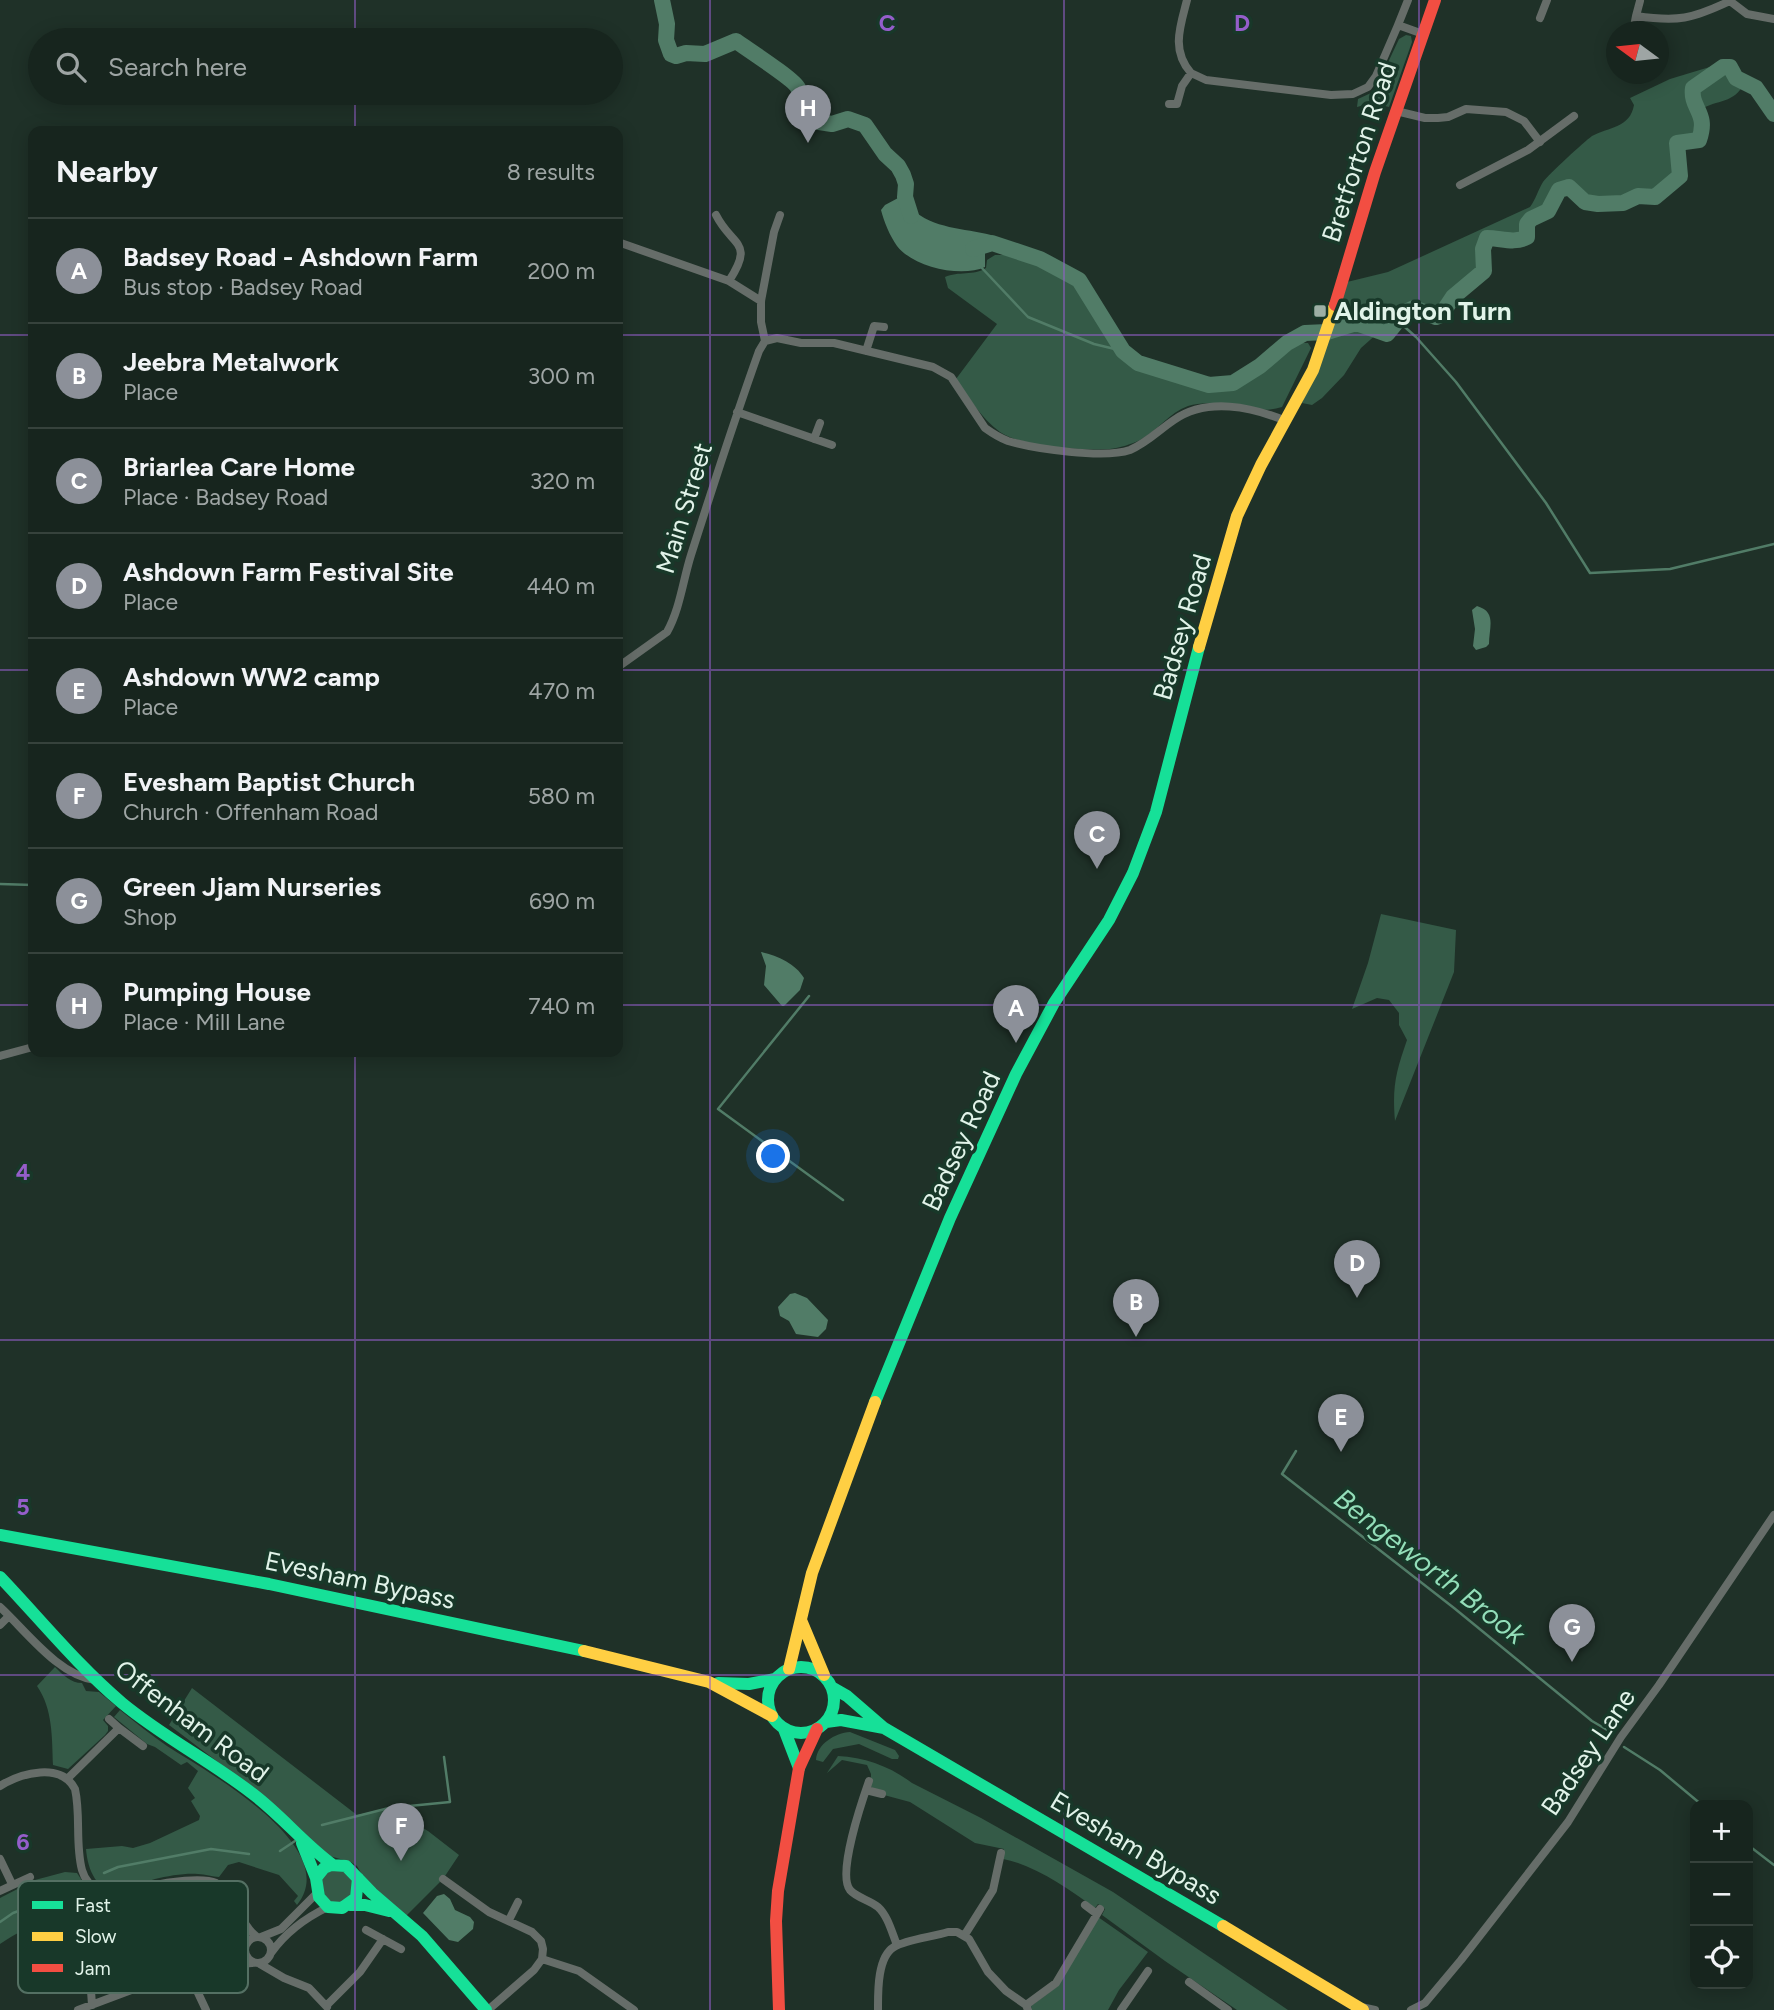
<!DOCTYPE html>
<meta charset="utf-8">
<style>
body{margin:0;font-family:Figtree,sans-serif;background:#24312b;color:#f1f3f6}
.controls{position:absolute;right:21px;bottom:21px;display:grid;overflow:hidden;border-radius:14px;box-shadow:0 4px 18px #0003}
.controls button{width:63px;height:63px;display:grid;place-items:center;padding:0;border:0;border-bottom:2px solid #36423c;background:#17251e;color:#f1f3f6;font:35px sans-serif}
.compass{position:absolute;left:1606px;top:21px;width:63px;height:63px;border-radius:50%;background:#17251e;box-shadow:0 4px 18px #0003;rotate:285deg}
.you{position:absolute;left:774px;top:1157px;width:24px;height:24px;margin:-18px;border:5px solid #fff;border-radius:50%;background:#1a73e8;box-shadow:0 0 0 10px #1a73e833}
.badge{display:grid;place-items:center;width:46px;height:46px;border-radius:50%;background:#8c9099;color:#fff;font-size:23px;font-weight:700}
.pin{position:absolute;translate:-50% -58px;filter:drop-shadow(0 2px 4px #0008)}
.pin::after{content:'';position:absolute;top:37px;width:24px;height:21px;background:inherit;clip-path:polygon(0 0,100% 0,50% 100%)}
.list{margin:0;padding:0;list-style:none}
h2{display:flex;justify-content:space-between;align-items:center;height:91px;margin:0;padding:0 28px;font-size:30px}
h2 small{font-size:23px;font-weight:400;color:#9ea5a4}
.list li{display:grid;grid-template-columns:46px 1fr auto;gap:21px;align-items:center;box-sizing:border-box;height:105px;padding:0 28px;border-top:2px solid #36423c}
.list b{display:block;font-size:26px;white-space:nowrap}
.list p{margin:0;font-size:23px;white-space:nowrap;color:#9ea5a4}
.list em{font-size:23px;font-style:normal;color:#9ea5a4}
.icon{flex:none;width:38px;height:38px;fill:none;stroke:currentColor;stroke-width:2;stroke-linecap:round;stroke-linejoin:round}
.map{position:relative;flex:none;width:1774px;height:2010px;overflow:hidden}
.search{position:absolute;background:#17251e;box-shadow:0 4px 18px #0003;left:28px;top:28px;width:595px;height:77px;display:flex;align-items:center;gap:18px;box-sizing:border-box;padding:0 24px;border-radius:38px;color:#9ea5a4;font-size:26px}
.panel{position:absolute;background:#17251e;box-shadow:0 4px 18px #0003;left:28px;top:126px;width:595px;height:931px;border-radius:14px}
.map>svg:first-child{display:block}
</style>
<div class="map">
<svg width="1774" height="2010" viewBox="0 0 1774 2010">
<rect width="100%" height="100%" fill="#1f3128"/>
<path fill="#345a47" d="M1406,35L1411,36L1412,42L1389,107L1372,103L1357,107L1358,99L1371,93L1376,88L1399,39Z
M1713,66L1730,67L1736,78L1744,83C1735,104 1717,99 1700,110L1704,126L1699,140L1677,143L1680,176L1655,197L1638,196L1623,203L1598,204L1585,202L1569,188L1559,190L1548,211L1527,224V237C1514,244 1501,238 1487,239L1483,249L1484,271L1453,297L1441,315L1436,317L1414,308L1404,313L1387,334L1379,332L1361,348L1344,375L1322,398L1312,405L1302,403L1347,282L1388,272L1530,207C1536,199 1538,190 1543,182C1549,174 1584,142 1592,136C1609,127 1630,128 1634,105L1630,98L1670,79Z
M995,255H1009L1037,265L1074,285L1087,306L1105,324L1123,351L1138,363L1209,385L1233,383L1260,366L1287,343H1308L1311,348L1282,407C1252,417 1219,396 1188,406C1169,413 1158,430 1140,440C1132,444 1119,448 1110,449C1083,451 1022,447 1000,432C981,418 969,398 956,379L997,324L948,288L945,277C958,271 974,276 986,268L987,260Z
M1381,914L1456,930L1454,972L1395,1121C1392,1086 1396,1072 1407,1040L1399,1025V1013L1389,1000L1377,998L1352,1009L1368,963Z
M55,1667C63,1675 71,1683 82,1683L86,1691L99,1692L116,1706L103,1720L108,1726V1731L105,1735L68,1769L53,1765C52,1738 53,1709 37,1686Z
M192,1688L357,1815L389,1808L428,1831L459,1855L443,1879L406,1916L366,1882L357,1866L351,1862L326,1855L251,1787L169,1725Z
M120,1710C136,1723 151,1735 167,1746C206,1771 344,1847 297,1905L294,1901L298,1896L279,1875L239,1862L228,1865L219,1877C213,1877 205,1874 198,1874C185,1873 168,1876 155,1879C146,1881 139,1887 130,1890C100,1898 88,1874 86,1849L122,1846L133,1848L150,1843L199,1820L200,1816L191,1801L195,1798L188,1788L198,1771L187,1762L181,1765L155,1747L147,1744L114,1717Z
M850,1732L895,1750L899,1756L898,1759H892L859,1744L833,1749L823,1762L816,1760C817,1744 835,1733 850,1732Z
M838,1756C865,1757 891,1767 912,1783L981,1818L1113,1892L1288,2010H1237L1165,1961L1102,1915L1105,1909L1098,1904L1095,1908C1068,1889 1035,1865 1003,1859L1004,1849L975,1843L910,1802L884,1795L871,1787V1774L867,1765L842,1760L827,1773Z
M320 1887a17 17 0 1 1 34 0a17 17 0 1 1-34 0Z
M65,1872L77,1873L87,1888L99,1895L87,1915C49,1917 32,1923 0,1944V1898L35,1880Z
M1098,1917L1148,1952L1119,1990L1108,2010H1032L1031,2006L1058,1986Z"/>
<path fill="#517c67" d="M900,197L912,199V209C933,229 964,228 991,235L992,250L985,253V267C961,278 913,267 897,246C890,236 884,222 881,210L885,205Z
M1477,606C1497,612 1489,627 1489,644L1486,647L1476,650L1473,646L1475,629L1472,610Z
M761,952C777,955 796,964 804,978L800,990L784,1006H782L764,985L766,966Z
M795,1293L807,1298L828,1320L826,1329L818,1337L796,1334L789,1321L780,1316L778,1307L790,1294Z
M444,1894L450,1899L455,1910L470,1917L474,1922L473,1929L458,1942L449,1940L423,1913L437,1896Z"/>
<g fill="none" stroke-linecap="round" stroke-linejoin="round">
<path stroke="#517c67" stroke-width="2.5" d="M980,266L1028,317L1094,344L1123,351
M1398,321L1416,337L1456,382L1546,503L1590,573L1670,569L1774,544
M0,884L33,885
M809,996L718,1109L843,1200
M1296,1451L1282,1474L1454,1608L1592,1721L1609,1731
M1624,1747L1660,1770L1702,1805
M322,1825L389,1808L450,1802L444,1757
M1748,1845L1774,1865
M280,1851L298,1839
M104,1873L118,1867L211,1849L249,1854
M0,1922L13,1913L75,1891"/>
<path stroke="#517c67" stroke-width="16" d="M662,0L667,24L666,40L671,54L676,56L686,53L705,54L736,41C747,49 795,80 798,88C802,96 801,106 804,115L819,122L832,124L848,119L865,125L885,154L898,166L903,175L906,184L905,197L911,216
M973,249L992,243L1040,259L1068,274L1079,280L1123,351L1138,363L1209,385L1233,383L1260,366L1287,343L1305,333L1327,332L1356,323L1387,334L1404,313L1414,308L1436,317L1441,315L1453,297L1484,271L1483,249L1487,238C1501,238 1514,244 1527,237V224L1531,219L1548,211L1559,190L1569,187L1585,202L1598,204L1623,203L1638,196L1655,197L1680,176L1677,143L1699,140C1709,112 1690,109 1693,88L1723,67H1730L1736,78L1756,88L1774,114"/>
<path stroke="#666d69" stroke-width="8" d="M1187,0C1180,27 1171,50 1191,73
M1636,16L1640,1
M1540,18L1547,0
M1398,25L1408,0
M1633,32L1636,16C1678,22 1692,19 1730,1L1747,14L1774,19
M1169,104H1177L1182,86L1191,73L1206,80L1331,95L1353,94L1368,87L1376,76L1398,25L1423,34
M1396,111L1425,118H1438L1448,117L1466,109L1506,112L1524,121L1540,142
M1460,185L1528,150L1574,116
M716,215C732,247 755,241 729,281
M618,242L729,281L761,301
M765,341L777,338L801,343H834L933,367L951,377L985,428C992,433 1000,438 1008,441C1035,449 1104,459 1130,450C1147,443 1159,430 1174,420C1207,397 1252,407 1286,421
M765,341L761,322V301L774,232L780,215
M866,351L874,326L884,327
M737,412L832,445
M814,439L820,423
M618,667L667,632C680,609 683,580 691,555C713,486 735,418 759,351L765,341
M0,1056L33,1047
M0,1607C27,1632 58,1675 95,1680
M0,1625L9,1616
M119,1728L143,1746
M67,1779L119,1728L109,1719
M869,1781C862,1801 837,1874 850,1890C857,1898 870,1900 878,1907C888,1916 892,1933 897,1945
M0,1786C21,1773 61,1762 75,1789C81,1816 75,1844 82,1870C87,1888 110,1902 128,1897C137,1895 145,1889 153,1886C167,1882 203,1877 216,1883C239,1895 237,1922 257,1937
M866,1790L882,1794
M0,1859L12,1884
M443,1879L489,1912L532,1932L541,1941L543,1949L542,1959L534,1970L488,2010
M0,1891L30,1877
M1085,1905L1097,1914
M238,1917L245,1946
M509,1920L518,1902
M366,1930L401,1949
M964,1936L993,1890L1001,1853
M245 1950a13 13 0 1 1 26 0a13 13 0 1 1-26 0Z
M261,1937L281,1929L316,1894
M271,1953C286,1932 305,1918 328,1907
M542,1959L579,1971L634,2010
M260,1964L284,1978L309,1988L327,2007
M192,1980L206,2010
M1189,1982L1228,2010
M92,2005L86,1919L90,1908L101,1892
M327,2005L360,1972L383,1939
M1026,2005L1056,1983L1100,1909
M1361,2007L1375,2010
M78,2010L134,1989L192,1980L229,1965L252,1963
M878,2010C878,1993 877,1957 894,1947C907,1939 933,1937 948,1932H957L969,1939L988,1972L1006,1991L1026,2005L1028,2010
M1121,2010L1148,1971
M1411,2010L1425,2003L1461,1960L1568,1822L1621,1737L1659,1685L1774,1515"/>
<path stroke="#16e098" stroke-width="12" d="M875,1402L950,1218L1016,1074L1054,1003L1109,920L1133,873L1156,812L1199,647
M0,1535L269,1584L584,1651
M0,1577C40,1619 78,1666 122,1703C163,1737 212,1762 253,1794C282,1816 304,1844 333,1865
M768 1700a33 33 0 1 1 66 0a33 33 0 1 1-66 0Z
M718,1683L749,1684L775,1679
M833,1688L847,1696L884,1728L1223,1926
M826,1722L841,1720L884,1728
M784,1729L799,1768
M302,1843L316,1878
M358,1878L356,1898L342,1908L328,1907L319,1897L316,1878L324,1868L331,1865L346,1866L372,1893L422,1936L486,2010
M350,1905H365L389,1911"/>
<path stroke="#ffcf43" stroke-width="12" d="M1199,647L1237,516L1261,465L1313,370L1335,305
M801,1620L824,1675
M584,1651L709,1682L772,1716
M789,1669L812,1573L875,1402
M1223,1926L1363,2010"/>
<path stroke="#f24e42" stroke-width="12" d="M1335,305L1375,172L1435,0
M779,2010L776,1921L778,1891L799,1768L817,1729"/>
</g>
<path fill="none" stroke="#945eca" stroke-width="2" stroke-opacity="0.55" d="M355,0V40M710,0V2010M1064,0V2010M1419,0V2010M355,93V131M0,335H33M618,335H1774M0,670H33M618,670H1774M0,1005H33M618,1005H1774M355,1052V2010M0,1340H1774M0,1675H1774"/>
<rect fill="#9dafa5" stroke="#183829" stroke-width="2.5" x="1313" y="304" width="14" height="14" rx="3.5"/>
<g text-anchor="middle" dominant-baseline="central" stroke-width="7" stroke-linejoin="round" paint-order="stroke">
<g font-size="26" fill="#e1f3e9" stroke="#183829">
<text transform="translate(1359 152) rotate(-72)">Bretforton Road</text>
<text transform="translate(684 508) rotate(-73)">Main Street</text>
<text transform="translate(1182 627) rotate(-74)">Badsey Road</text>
<text transform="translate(961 1141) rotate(-65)">Badsey Road</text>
<text transform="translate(360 1580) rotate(12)">Evesham Bypass</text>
<text transform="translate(192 1721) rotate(37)">Offenham Road</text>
<text transform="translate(1588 1752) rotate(-56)">Badsey Lane</text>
<text transform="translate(1136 1848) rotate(31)">Evesham Bypass</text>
</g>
<g font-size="26" font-weight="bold" fill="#e1f3e9" stroke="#183829" text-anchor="start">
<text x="1334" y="311">Aldington Turn</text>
</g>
<g font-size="28" font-style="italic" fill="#93deb9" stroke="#183829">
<text transform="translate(1430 1566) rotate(38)">Bengeworth Brook</text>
</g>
</g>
<rect x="18" y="1881" width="230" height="112" rx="10" fill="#183829" stroke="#547063" stroke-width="2"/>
<rect x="32" y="1901" width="31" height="8" fill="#16e098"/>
<rect x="32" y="1932" width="31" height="9" fill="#ffcf43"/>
<rect x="32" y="1964" width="31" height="8" fill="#f24e42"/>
<g font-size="19" fill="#e1f3e9">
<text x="75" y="1912">Fast</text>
<text x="75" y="1943">Slow</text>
<text x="75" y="1975">Jam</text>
</g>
<g font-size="23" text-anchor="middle" font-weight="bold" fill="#945eca" stroke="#183829" stroke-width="7" stroke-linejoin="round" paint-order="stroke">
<text x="887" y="31">C</text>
<text x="1242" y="31">D</text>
<text x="23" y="1180">4</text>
<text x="23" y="1515">5</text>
<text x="23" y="1850">6</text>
</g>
</svg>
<div class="controls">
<button>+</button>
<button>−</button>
<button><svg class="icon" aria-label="locate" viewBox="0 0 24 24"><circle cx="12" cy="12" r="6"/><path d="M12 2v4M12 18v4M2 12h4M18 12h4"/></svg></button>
</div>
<svg class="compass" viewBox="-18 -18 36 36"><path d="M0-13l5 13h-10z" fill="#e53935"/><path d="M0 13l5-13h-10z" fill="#9ea5a4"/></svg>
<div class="you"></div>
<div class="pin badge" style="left:1016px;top:1043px">A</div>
<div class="pin badge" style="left:1136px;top:1337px">B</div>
<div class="pin badge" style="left:1097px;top:869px">C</div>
<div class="pin badge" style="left:1357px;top:1298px">D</div>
<div class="pin badge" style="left:1341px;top:1452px">E</div>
<div class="pin badge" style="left:401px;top:1861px">F</div>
<div class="pin badge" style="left:1572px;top:1662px">G</div>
<div class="pin badge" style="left:808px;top:143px">H</div>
<div class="search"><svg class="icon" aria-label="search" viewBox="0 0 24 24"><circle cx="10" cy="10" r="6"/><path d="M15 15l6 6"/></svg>Search here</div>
<section class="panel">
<h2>Nearby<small>8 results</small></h2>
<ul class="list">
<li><span class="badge">A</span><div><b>Badsey Road - Ashdown Farm</b><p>Bus stop · Badsey Road</p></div><em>200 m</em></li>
<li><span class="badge">B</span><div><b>Jeebra Metalwork</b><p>Place</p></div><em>300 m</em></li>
<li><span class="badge">C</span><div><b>Briarlea Care Home</b><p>Place · Badsey Road</p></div><em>320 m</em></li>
<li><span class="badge">D</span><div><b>Ashdown Farm Festival Site</b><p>Place</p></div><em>440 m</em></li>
<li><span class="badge">E</span><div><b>Ashdown WW2 camp</b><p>Place</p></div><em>470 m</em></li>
<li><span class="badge">F</span><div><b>Evesham Baptist Church</b><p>Church · Offenham Road</p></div><em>580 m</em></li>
<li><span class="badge">G</span><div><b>Green Jjam Nurseries</b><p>Shop</p></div><em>690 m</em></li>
<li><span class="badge">H</span><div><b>Pumping House</b><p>Place · Mill Lane</p></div><em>740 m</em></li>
</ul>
</section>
</div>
